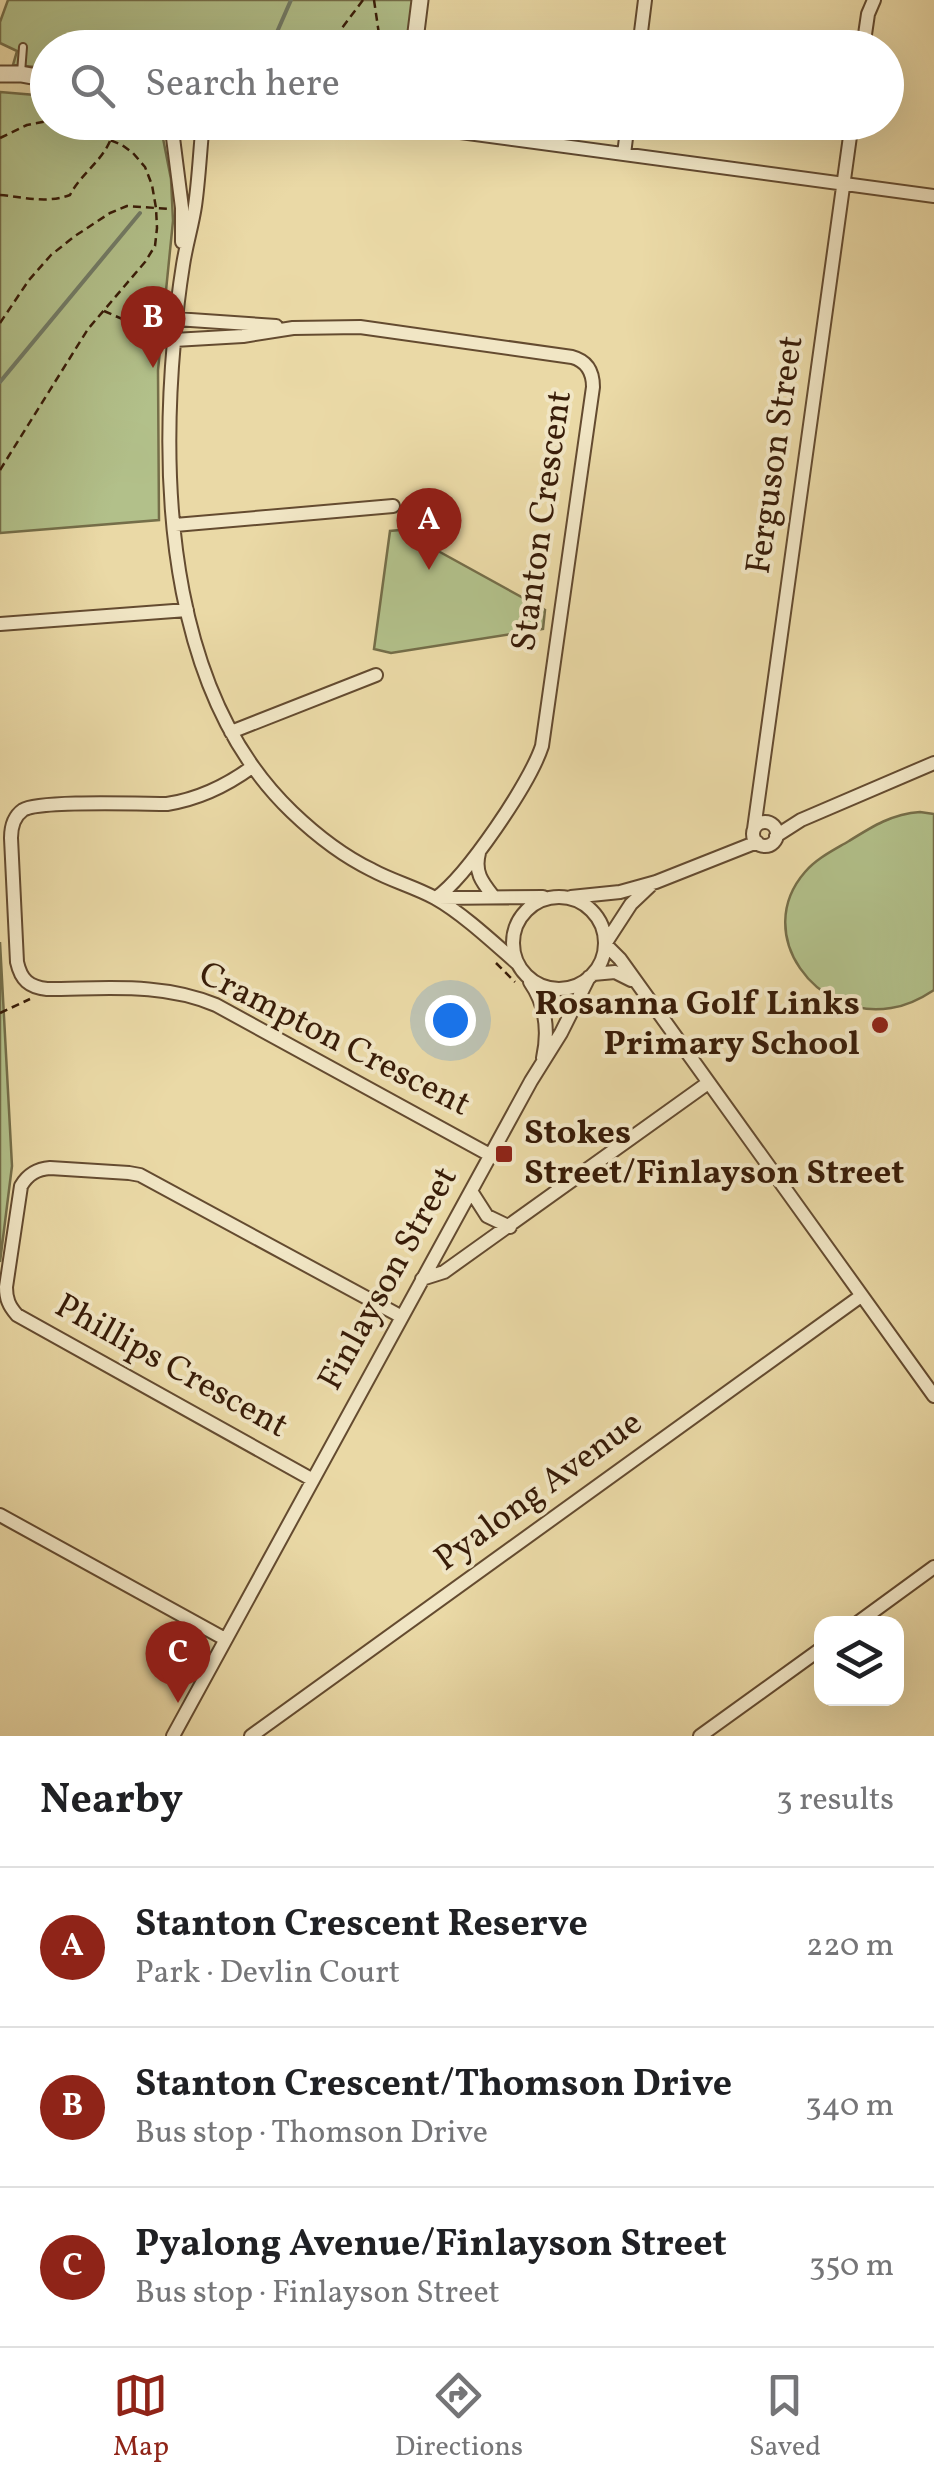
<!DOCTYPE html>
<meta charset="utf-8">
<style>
body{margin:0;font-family:Vollkorn,serif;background:#f2f2f2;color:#202124}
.controls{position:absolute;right:30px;bottom:30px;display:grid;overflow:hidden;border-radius:20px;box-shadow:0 10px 40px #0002}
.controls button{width:90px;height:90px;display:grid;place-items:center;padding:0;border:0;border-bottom:2px solid #e0e0e0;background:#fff;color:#202124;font:50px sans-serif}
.you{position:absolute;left:450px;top:1020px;width:35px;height:35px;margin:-25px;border:8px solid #fff;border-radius:50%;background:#1a73e8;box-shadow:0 0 0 15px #1a73e833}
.badge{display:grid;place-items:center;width:65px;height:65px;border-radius:50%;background:#8f2418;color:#fff;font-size:32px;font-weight:700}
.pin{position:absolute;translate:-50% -82px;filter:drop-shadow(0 2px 5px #0008)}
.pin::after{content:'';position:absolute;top:52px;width:35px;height:30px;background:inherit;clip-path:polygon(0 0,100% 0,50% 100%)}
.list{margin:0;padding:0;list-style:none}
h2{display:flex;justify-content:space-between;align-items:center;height:130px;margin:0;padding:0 40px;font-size:42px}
h2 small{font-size:32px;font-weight:400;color:#757577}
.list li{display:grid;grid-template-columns:65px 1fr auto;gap:30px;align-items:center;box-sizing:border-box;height:160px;padding:0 40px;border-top:2px solid #e0e0e0}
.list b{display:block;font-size:38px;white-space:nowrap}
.list p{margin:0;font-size:32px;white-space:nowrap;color:#757577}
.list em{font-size:32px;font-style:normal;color:#757577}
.icon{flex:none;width:55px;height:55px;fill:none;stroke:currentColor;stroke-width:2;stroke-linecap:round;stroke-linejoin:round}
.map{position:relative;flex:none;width:934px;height:1736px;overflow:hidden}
.search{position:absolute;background:#fff;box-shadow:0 10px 40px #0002;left:30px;right:30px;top:30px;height:110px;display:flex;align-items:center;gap:25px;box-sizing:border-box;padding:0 35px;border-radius:55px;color:#757577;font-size:38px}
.sheet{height:610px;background:#fff}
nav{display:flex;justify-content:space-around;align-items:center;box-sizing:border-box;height:140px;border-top:2px solid #e0e0e0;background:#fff;font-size:28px;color:#757577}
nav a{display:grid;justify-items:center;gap:5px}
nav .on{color:#8f2418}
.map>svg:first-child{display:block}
</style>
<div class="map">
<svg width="934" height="1736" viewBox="0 0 934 1736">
<rect width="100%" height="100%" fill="#ead9a6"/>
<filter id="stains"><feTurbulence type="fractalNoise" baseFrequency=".002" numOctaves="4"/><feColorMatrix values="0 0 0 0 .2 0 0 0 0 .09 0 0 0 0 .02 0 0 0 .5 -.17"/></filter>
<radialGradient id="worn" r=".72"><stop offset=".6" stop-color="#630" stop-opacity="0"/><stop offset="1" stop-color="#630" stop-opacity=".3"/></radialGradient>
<path fill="#b2c08a" stroke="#756e49" stroke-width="2.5" d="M8,0H413L406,47L48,48L47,68L13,65L17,51L0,43V22Z
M0,92L47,96L48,122L160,123L171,179L173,221L158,370L159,520L0,533Z
M400,530L545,610L543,629L391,653L374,649L390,531Z
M920,812L934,814V990C922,998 906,1006 891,1008C817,1021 751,934 805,872C817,858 834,850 849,841C873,826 892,814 920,812Z
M0,942L12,1166L0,1262Z"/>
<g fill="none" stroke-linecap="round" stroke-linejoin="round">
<path stroke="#727b66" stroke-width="4" d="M270,48L291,0
M0,382L140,213"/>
<g stroke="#644b30" stroke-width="10">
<path id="service" d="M21,73L23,47"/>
</g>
<g stroke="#644b30" stroke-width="16">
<path id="minor" d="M639,48L645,0
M863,48L868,14L874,0
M171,122L182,208V242
M203,122C200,150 199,178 195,206C192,226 186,245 183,265C179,290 176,316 174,341C160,497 172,697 292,812C316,835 343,856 372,870C392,881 415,887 435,898C462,913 494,943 518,964
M414,122L423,127L934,196
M624,154L628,122
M176,319L276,326
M174,340L243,336L293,328L360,327L572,357C587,361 593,372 593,387L542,746C530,783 467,876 436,898
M175,525L393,506
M0,624L187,610
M231,732L376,675
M252,767C226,786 199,799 167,804C142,804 39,800 23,810C13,817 11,827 11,838L17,962C21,980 29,987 47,989C105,989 161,982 216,1005L490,1155
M753 834a12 12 0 1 1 24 0a12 12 0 1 1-24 0Z
M754,829L852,122
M776,836L801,820L934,763
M479,853C474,872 482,882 493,896
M513 943a46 46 0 1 1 92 0a46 46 0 1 1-92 0Z
M571,897L620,892L656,882L757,842
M438,898L543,897
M605,944L620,959L934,1396
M605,944L631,904L650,886
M593,974L615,972L631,980
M530,982C546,1005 549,1031 543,1058
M471,1191L487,1216L510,1227
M422,1279L444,1272L708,1083
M313,1480L17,1315C9,1306 6,1299 6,1287L21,1186C28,1174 37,1169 50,1168L129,1173L140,1175L402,1317
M0,1515L225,1639
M856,1624L934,1567
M173,1736L531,1081L561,1033L589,977
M251,1736L861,1296
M700,1736L822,1648"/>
</g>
<g stroke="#644b30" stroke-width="19">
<path id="tertiary" d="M414,48L420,0
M0,74H21L48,79"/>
</g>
<path stroke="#381c08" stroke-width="2.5" stroke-dasharray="8 5" stroke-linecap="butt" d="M374,0L381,48
M327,48L363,0
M56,122L86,130L88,122
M0,138L27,125L48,121
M0,195C25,197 45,204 70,195C80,175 101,162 110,141
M104,311L129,322L163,324
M0,323L29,280L51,255L75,236L110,213L127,206L170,209
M0,470L88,329L145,262L155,246L157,228L156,208L152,185L145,167L133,153L122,145L86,130
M496,963L515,982
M0,1013L30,999"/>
<use href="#service" stroke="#f1e6c5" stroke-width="6"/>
<use href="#minor" stroke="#f1e6c5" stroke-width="12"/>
<use href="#tertiary" stroke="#f1e6c5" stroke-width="15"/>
</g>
<g fill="#8f2418" stroke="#f1e6c5" stroke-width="4">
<circle cx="880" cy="1025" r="10"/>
<rect x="494" y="1144" width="20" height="20" rx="5"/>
</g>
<g text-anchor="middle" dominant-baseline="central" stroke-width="8" stroke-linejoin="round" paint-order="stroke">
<g font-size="35" fill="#381c08" stroke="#f1e6c5">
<text transform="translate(776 455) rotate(-82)">Ferguson Street</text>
<text transform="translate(543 521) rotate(-82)">Stanton Crescent</text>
<text transform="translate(334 1040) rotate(27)">Crampton Crescent</text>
<text transform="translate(389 1279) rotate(-61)">Finlayson Street</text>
<text transform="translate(171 1367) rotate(29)">Phillips Crescent</text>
<text transform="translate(539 1492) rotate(-36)">Pyalong Avenue</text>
</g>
<g font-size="35" font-weight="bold" fill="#381c08" stroke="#f1e6c5" text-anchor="end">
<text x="860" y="1005">Rosanna Golf Links<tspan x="860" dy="40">Primary School</tspan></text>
<text x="524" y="1134" text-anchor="start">Stokes<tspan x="524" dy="40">Street/Finlayson Street</tspan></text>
</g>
</g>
<rect width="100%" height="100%" filter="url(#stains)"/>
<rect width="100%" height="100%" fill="url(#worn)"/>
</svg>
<div class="controls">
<button><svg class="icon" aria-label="layers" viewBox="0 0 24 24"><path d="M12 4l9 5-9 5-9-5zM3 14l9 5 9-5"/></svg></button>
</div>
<div class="you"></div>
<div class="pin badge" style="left:429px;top:570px">A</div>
<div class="pin badge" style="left:153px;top:368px">B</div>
<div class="pin badge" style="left:178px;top:1703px">C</div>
<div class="search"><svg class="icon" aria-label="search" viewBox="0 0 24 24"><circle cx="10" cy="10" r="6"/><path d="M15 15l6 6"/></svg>Search here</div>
</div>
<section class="sheet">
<h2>Nearby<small>3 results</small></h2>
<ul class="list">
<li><span class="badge">A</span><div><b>Stanton Crescent Reserve</b><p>Park · Devlin Court</p></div><em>220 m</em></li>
<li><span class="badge">B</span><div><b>Stanton Crescent/Thomson Drive</b><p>Bus stop · Thomson Drive</p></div><em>340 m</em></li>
<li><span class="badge">C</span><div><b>Pyalong Avenue/Finlayson Street</b><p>Bus stop · Finlayson Street</p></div><em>350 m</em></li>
</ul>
</section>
<nav>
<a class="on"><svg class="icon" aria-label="map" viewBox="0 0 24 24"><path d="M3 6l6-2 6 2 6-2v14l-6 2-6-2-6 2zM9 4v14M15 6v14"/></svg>Map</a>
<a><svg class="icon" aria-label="directions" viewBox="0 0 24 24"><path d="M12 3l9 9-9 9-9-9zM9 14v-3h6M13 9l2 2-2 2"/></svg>Directions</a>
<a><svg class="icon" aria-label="saved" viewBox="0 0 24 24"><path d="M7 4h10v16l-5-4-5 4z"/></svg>Saved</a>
</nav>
